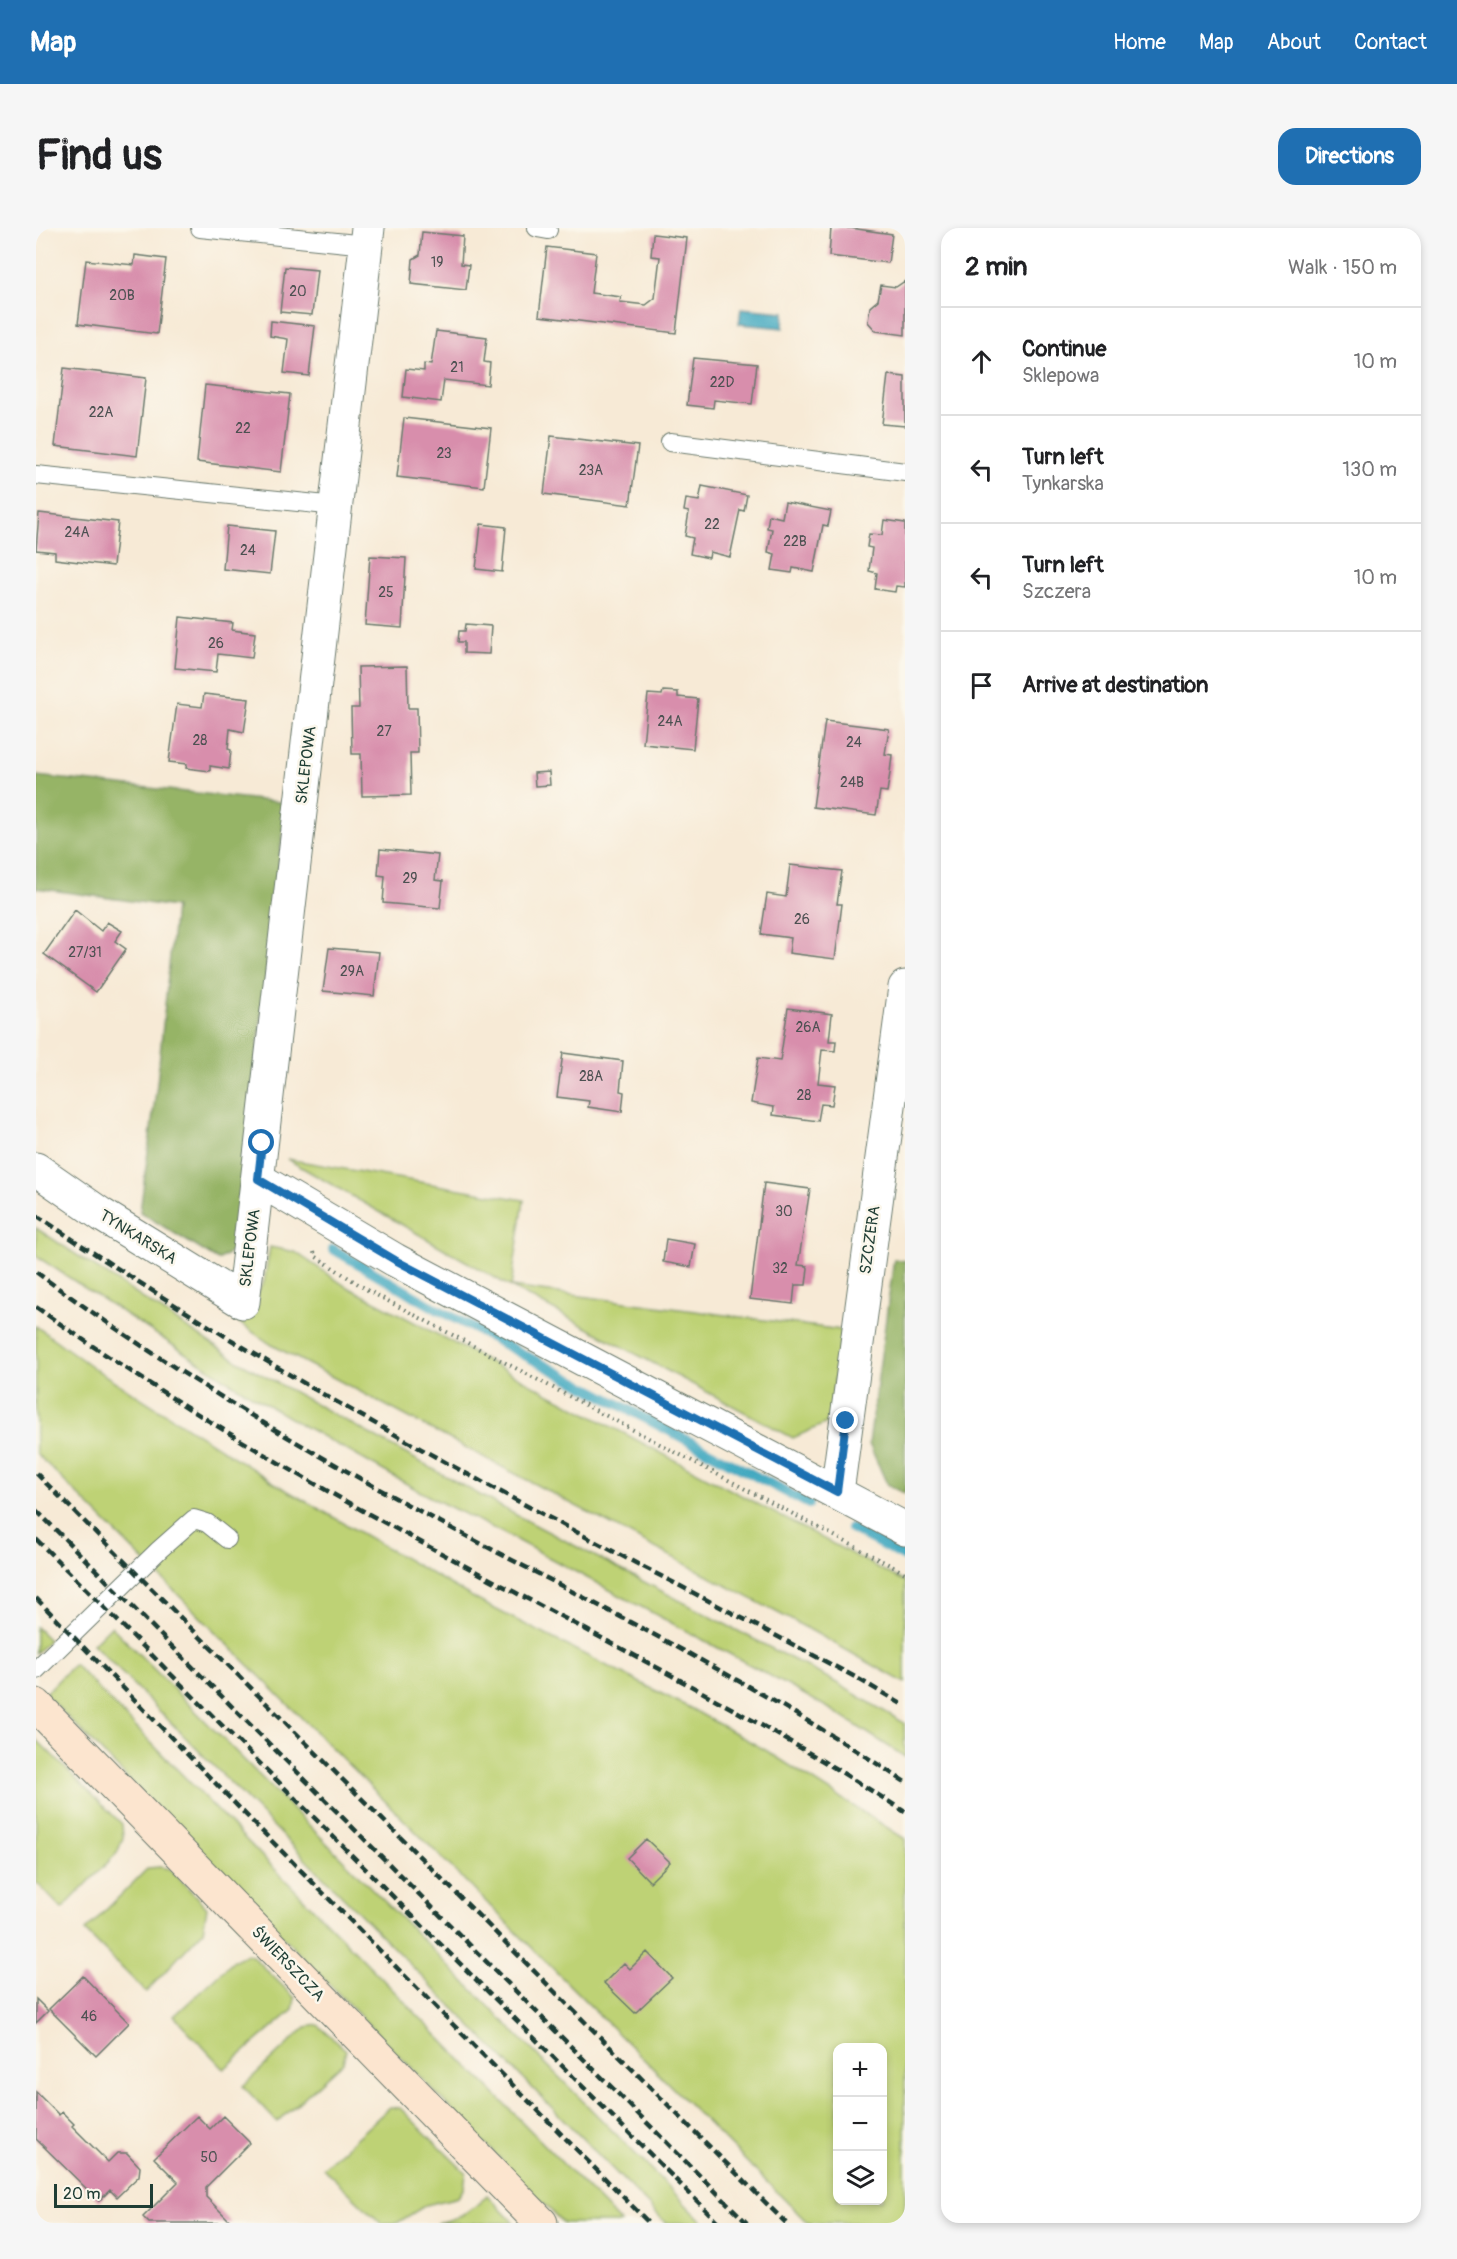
<!DOCTYPE html>
<meta charset="utf-8">
<style>
body{margin:0;font-family:Pangolin,sans-serif;background:#f6f6f6;color:#202124}
.controls{position:absolute;right:18px;bottom:18px;display:grid;overflow:hidden;border-radius:12px;box-shadow:0 3px 9px #0003}
.controls button{width:54px;height:54px;display:grid;place-items:center;padding:0;border:0;border-bottom:2px solid #e0e0e0;background:#fff;color:#202124;font:30px sans-serif}
.scale{position:absolute;left:18px;bottom:15px;width:99px;box-sizing:border-box;padding-left:6px;border:3px solid #1f3d34;border-top:0;font-size:16px;line-height:21px;white-space:nowrap;color:#1f3d34;-webkit-text-stroke:4px #fbf7ec;paint-order:stroke}
.stop{position:absolute;width:18px;height:18px;margin:-14px;border:4px solid #1f6fb2;border-radius:50%;background:#fff}
.stop.end{background:#1f6fb2;border-color:#fff;box-shadow:0 2px 6px #0008}
.list{margin:0;padding:0;list-style:none}
h2{display:flex;justify-content:space-between;align-items:center;height:78px;margin:0;padding:0 24px;font-size:26px}
h2 small{font-size:20px;font-weight:400;color:#757577}
.list li{display:grid;grid-template-columns:39px 1fr auto;gap:18px;align-items:center;box-sizing:border-box;height:108px;padding:0 24px;border-top:2px solid #e0e0e0}
.list b{display:block;font-size:22px;white-space:nowrap}
.list p{margin:0;font-size:20px;white-space:nowrap;color:#757577}
.list em{font-size:20px;font-style:normal;color:#757577}
.icon{flex:none;width:33px;height:33px;fill:none;stroke:currentColor;stroke-width:2;stroke-linecap:round;stroke-linejoin:round}
.map{position:relative;flex:none;width:869px;height:1995px;overflow:hidden;border-radius:18px}
header{display:flex;align-items:center;gap:36px;box-sizing:border-box;height:84px;padding:0 30px;background:#1f6fb2;color:#fff}
header strong{font-size:28px}
nav{display:flex;gap:33px;margin-inline-start:auto;font-size:21px}
.intro{display:flex;align-items:center;justify-content:space-between;box-sizing:border-box;height:144px;padding:0 36px}
h1{margin:0;font-size:42px}
.button{padding:15px 27px;border-radius:18px;background:#1f6fb2;color:#fff;font-size:21px;font-weight:700}
main{display:flex;gap:36px;padding:0 36px}
aside{flex:1;background:#fff;border-radius:18px;box-shadow:0 3px 9px #0003}
.map>svg:first-child{display:block}
</style>
<header>
<strong>Map</strong>
<nav><a>Home</a><a>Map</a><a>About</a><a>Contact</a></nav>
</header>
<div class="intro"><h1>Find us</h1><a class="button">Directions</a></div>
<main>
<div class="map">
<svg width="869" height="1995" viewBox="0 0 869 1995">
<rect width="100%" height="100%" fill="#fbf7ec"/>
<filter id="ink" filterUnits="userSpaceOnUse"><feTurbulence type="fractalNoise" baseFrequency=".0167" numOctaves="2"/><feDisplacementMap in="SourceGraphic" scale="12" xChannelSelector="R" yChannelSelector="G"/><feConvolveMatrix kernelMatrix="1 2 1 2 8 2 1 2 1" color-interpolation-filters="sRGB"/></filter>
<filter id="wash" filterUnits="userSpaceOnUse"><feTurbulence type="fractalNoise" baseFrequency=".008" numOctaves="4" result="noise"/><feDisplacementMap in="SourceGraphic" scale="24" xChannelSelector="R" yChannelSelector="G"/><feGaussianBlur stdDeviation="1.35" result="paint"/><feColorMatrix in="noise" values="0 0 0 0 0 0 0 0 0 0 0 0 0 0 0 0 0 1.4 0 .05"/><feComposite in="paint" operator="in"/></filter>
<g filter="url(#wash)">
<rect width="100%" height="100%" fill="#f7ead6"/>
<path fill="#bed275" stroke="#6e8854" stroke-width="1.5" fill-rule="evenodd" d="M251,931L488,972L475,1059L805,1102L793,1194L757,1210L475,1059Z
M0,1000L200,1132L480,1287L792,1450L868,1495L869,1529L796,1482L731,1446L467,1305L394,1269L252,1189L192,1153L0,1028Z
M234,1019L259,1024L308,1057L869,1354V1455L778,1404L236,1117L202,1094L228,1054Z
M0,1098L59,1141L245,1259L443,1373L654,1480L731,1523L869,1611V1995H772L0,1225ZM802,1820H846V1972H802Z
M75,1398L668,1995H630L57,1416Z
M0,1399L13,1412L0,1425Z
M38,1436L585,1995H527L9,1466Z
M0,1511L86,1596L87,1610L81,1625L26,1681L0,1654Z
M124,1639L134,1641L171,1680L167,1703L110,1764L49,1703L112,1640Z
M211,1726L216,1728L259,1770L257,1782L188,1841L138,1788L199,1732Z
M282,1797L310,1822L307,1834L241,1894L207,1858L270,1799Z
M354,1879L364,1880L430,1945L428,1960L422,1969L390,1977L361,1995H345L287,1940Z
M451,1967L478,1995H401C424,1990 434,1985 451,1967Z"/>
<path fill="#96b466" stroke="#5a784d" stroke-width="1.5" d="M0,548L243,574L250,576L198,1022L182,1032L104,984L121,856L139,679L0,660Z
M858,1031L869,1033V1266L851,1256L833,1216Z"/>
<path fill="#40a8c0" stroke="#30727a" stroke-width="1.5" d="M705,80L748,84L747,100L703,96Z"/>
<g fill="none" stroke-linecap="round" stroke-linejoin="round">
<path stroke="#40a8c0" stroke-width="10" d="M297,1021L401,1081L773,1276
M815,1300L869,1329"/>
</g>
<g id="blocks">
<path fill="#d88eac" d="M795,0H814L856,6L852,35L793,28Z
M386,4L427,8L425,36L433,37L430,62L375,56L377,31L384,27Z
M617,6L651,10L640,105L503,88L511,19L560,25L555,65L585,69L584,74L610,77L619,70L624,29L615,28Z
M99,27L130,31L121,106L42,96L50,32L98,37Z
M249,39L281,42L276,87L244,84Z
M869,53V107L840,103L832,94L834,79L842,72L845,57L860,59Z
M235,93L279,98L273,148L248,145L252,111L234,108Z
M400,103L451,109L448,134L454,135L452,157L408,152L405,174L367,169L370,141L388,143V136L395,137Z
M657,130L721,136L716,176L678,172L677,180L651,177Z
M28,140L110,150L101,228L19,218Z
M852,147L869,149V198L846,196Z
M169,157L254,166L245,244L161,234Z
M368,190L455,200L448,259L361,249Z
M515,208L602,218L594,277L508,266Z
M666,258L711,267L708,283L704,282L694,329L674,324L673,330L654,326L657,310L649,308L653,284L648,283L650,271L663,273Z
M749,274L795,283L792,298L787,297L778,344L757,340L756,345L736,342L739,326L732,324L736,301L731,300L733,287L746,290Z
M3,285L82,294L77,338L19,331V324L0,322Z
M848,292L869,295V359L860,358L859,364L839,361L841,345L833,343L836,320L831,319L833,306L846,307Z
M445,296L470,299L466,344L440,341Z
M191,298L239,303L234,346L187,341Z
M334,328L370,330L366,400L329,397Z
M144,389L197,395L196,402L219,405L216,430L182,426L180,444L139,440Z
M430,396L455,398L453,426L428,425V414H422L423,403H429Z
M371,438L372,480H381L382,525H374L375,567L326,568L325,526H316L315,480H323L322,439Z
M627,463L642,464V469L662,471L657,521L607,516L612,466L626,467Z
M168,466L213,471L208,504L194,501L192,521L195,522L193,541L174,538V543L150,540L151,536L133,534L141,476L166,479Z
M789,493L853,501L849,526L856,527L854,545L851,564L844,563L840,587L777,579Z
M513,544L514,557L499,558L498,545Z
M344,621L402,627L399,652L407,653L404,680L347,675L349,648L342,647Z
M754,637L806,643L801,676H806L799,731L753,725L755,710L725,706L731,666L750,669Z
M39,682L65,703L71,694L86,703L79,713L90,721L60,764L8,726Z
M293,720L343,724L338,768L287,763Z
M752,780L796,786L793,813H800L799,823L786,822L782,855L799,857L796,877L785,876L782,893L737,887L738,879L715,875L722,830L744,833Z
M527,825L587,833L584,863L588,864L586,884L552,879L553,873L521,869Z
M728,955L774,961L762,1037L771,1038L772,1040L770,1057H759L757,1076L714,1071Z
M630,1011L659,1016L655,1039L627,1034Z
M610,1611L634,1634L614,1654L591,1630Z
M611,1724L636,1750L599,1785L568,1755L588,1735L594,1741Z
M47,1748L93,1795L60,1828L13,1781Z
M0,1771L12,1783L0,1795Z
M0,1864L23,1887L26,1884L38,1896L36,1898L72,1934L81,1925H91L104,1939L103,1948L81,1969L74,1962L63,1973L0,1911Z
M161,1888L174,1901L187,1888L214,1915L170,1959V1969L196,1995H113L107,1989L142,1954L118,1930Z"/>
</g>
</g>
<g filter="url(#ink)">
<use href="#blocks" fill-opacity="0" stroke="#6b7a6d" stroke-width="1.5"/>
<g fill="none" stroke-linecap="round" stroke-linejoin="round">
<g stroke="#6b7a6d" stroke-width="20">
<path id="lane" d="M164,0L330,17
M501,0L512,2
M634,214L869,244
M0,247L300,278
M0,1442L123,1322L158,1291L171,1295L191,1311"/>
</g>
<g stroke="#6b7a6d" stroke-width="35">
<path id="street" d="M0,941L66,987L207,1074L332,0
M222,951L359,1032L869,1301
M801,1264L869,759"/>
</g>
<g stroke="#6b7a6d" stroke-width="35">
<path id="secondary" d="M0,1477L505,1995"/>
</g>
<path stroke="#6b7a6d" stroke-width="4" stroke-dasharray="1.5 4.5" stroke-linecap="butt" d="M278,1024L279,1028L333,1063L869,1345"/>
<use href="#lane" stroke="#fff" stroke-width="18"/>
<use href="#street" stroke="#fff" stroke-width="33"/>
<use href="#secondary" stroke="#fce5cf" stroke-width="33"/>
<path stroke="#1f3d34" stroke-width="4.5" stroke-dasharray="9 4.5" stroke-linecap="butt" d="M0,987C93,1049 188,1109 285,1165C460,1265 640,1355 819,1449L869,1478
M0,1044C101,1118 207,1185 316,1246C500,1349 693,1437 869,1554
M0,1079C98,1148 199,1211 304,1270C492,1375 688,1467 869,1584
M0,1245L750,1995
M0,1282L711,1995
M0,1311L683,1995
M0,1370L217,1594L613,1995"/>
</g>
</g>
<g fill="none" stroke-linecap="round" stroke-linejoin="round" filter="url(#ink)">
<path stroke="#1f6fb2" stroke-width="8" d="M226,915L222,951L359,1032L801,1264L810,1193"/>
</g>
<g text-anchor="middle" dominant-baseline="central" stroke-width="5" stroke-linejoin="round" paint-order="stroke">
<g font-size="14" fill="#4d5152">
<text x="401" y="34">19</text>
<text x="262" y="63">20</text>
<text x="86" y="67">20B</text>
<text x="421" y="139">21</text>
<text x="686" y="154">22D</text>
<text x="65" y="184">22A</text>
<text x="207" y="200">22</text>
<text x="408" y="225">23</text>
<text x="555" y="242">23A</text>
<text x="676" y="296">22</text>
<text x="41" y="304">24A</text>
<text x="759" y="313">22B</text>
<text x="212" y="322">24</text>
<text x="350" y="364">25</text>
<text x="180" y="415">26</text>
<text x="634" y="493">24A</text>
<text x="348" y="503">27</text>
<text x="164" y="512">28</text>
<text x="818" y="514">24</text>
<text x="816" y="554">24B</text>
<text x="374" y="650">29</text>
<text x="766" y="691">26</text>
<text x="49" y="724">27/31</text>
<text x="316" y="743">29A</text>
<text x="772" y="799">26A</text>
<text x="555" y="848">28A</text>
<text x="768" y="867">28</text>
<text x="748" y="983">30</text>
<text x="744" y="1040">32</text>
<text x="53" y="1788">46</text>
<text x="173" y="1929">50</text>
</g>
<g font-size="16" fill="#1f3d34" stroke="#fbf7ec">
<text transform="translate(270 537) rotate(-83)">SKLEPOWA</text>
<text transform="translate(102 1009) rotate(32)">TYNKARSKA</text>
<text transform="translate(834 1012) rotate(-82)">SZCZERA</text>
<text transform="translate(214 1020) rotate(-83)">SKLEPOWA</text>
<text transform="translate(252 1736) rotate(46)">ŚWIERSZCZA</text>
</g>
</g>
</svg>
<div class="controls">
<button>+</button>
<button>−</button>
<button><svg class="icon" aria-label="layers" viewBox="0 0 24 24"><path d="M12 4l9 5-9 5-9-5zM3 14l9 5 9-5"/></svg></button>
</div>
<div class="scale">20 m</div>
<div class="stop" style="left:226px;top:915px"></div>
<div class="stop end" style="left:810px;top:1193px"></div>
</div>
<aside>
<h2>2 min<small>Walk · 150 m</small></h2>
<ul class="list">
<li><svg class="icon" aria-label="ahead" viewBox="0 0 24 24"><path d="M12 20V5M6 11l6-6 6 6"/></svg><div><b>Continue</b><p>Sklepowa</p></div><em>10 m</em></li>
<li><svg class="icon" aria-label="left" viewBox="0 0 24 24"><path d="M17 20v-9H6M10 6l-5 5 5 5"/></svg><div><b>Turn left</b><p>Tynkarska</p></div><em>130 m</em></li>
<li><svg class="icon" aria-label="left" viewBox="0 0 24 24"><path d="M17 20v-9H6M10 6l-5 5 5 5"/></svg><div><b>Turn left</b><p>Szczera</p></div><em>10 m</em></li>
<li><svg class="icon" aria-label="arrive" viewBox="0 0 24 24"><path d="M6 21V4h12l-3 4 3 4H6"/></svg><div><b>Arrive at destination</b></div></li>
</ul>
</aside>
</main>
